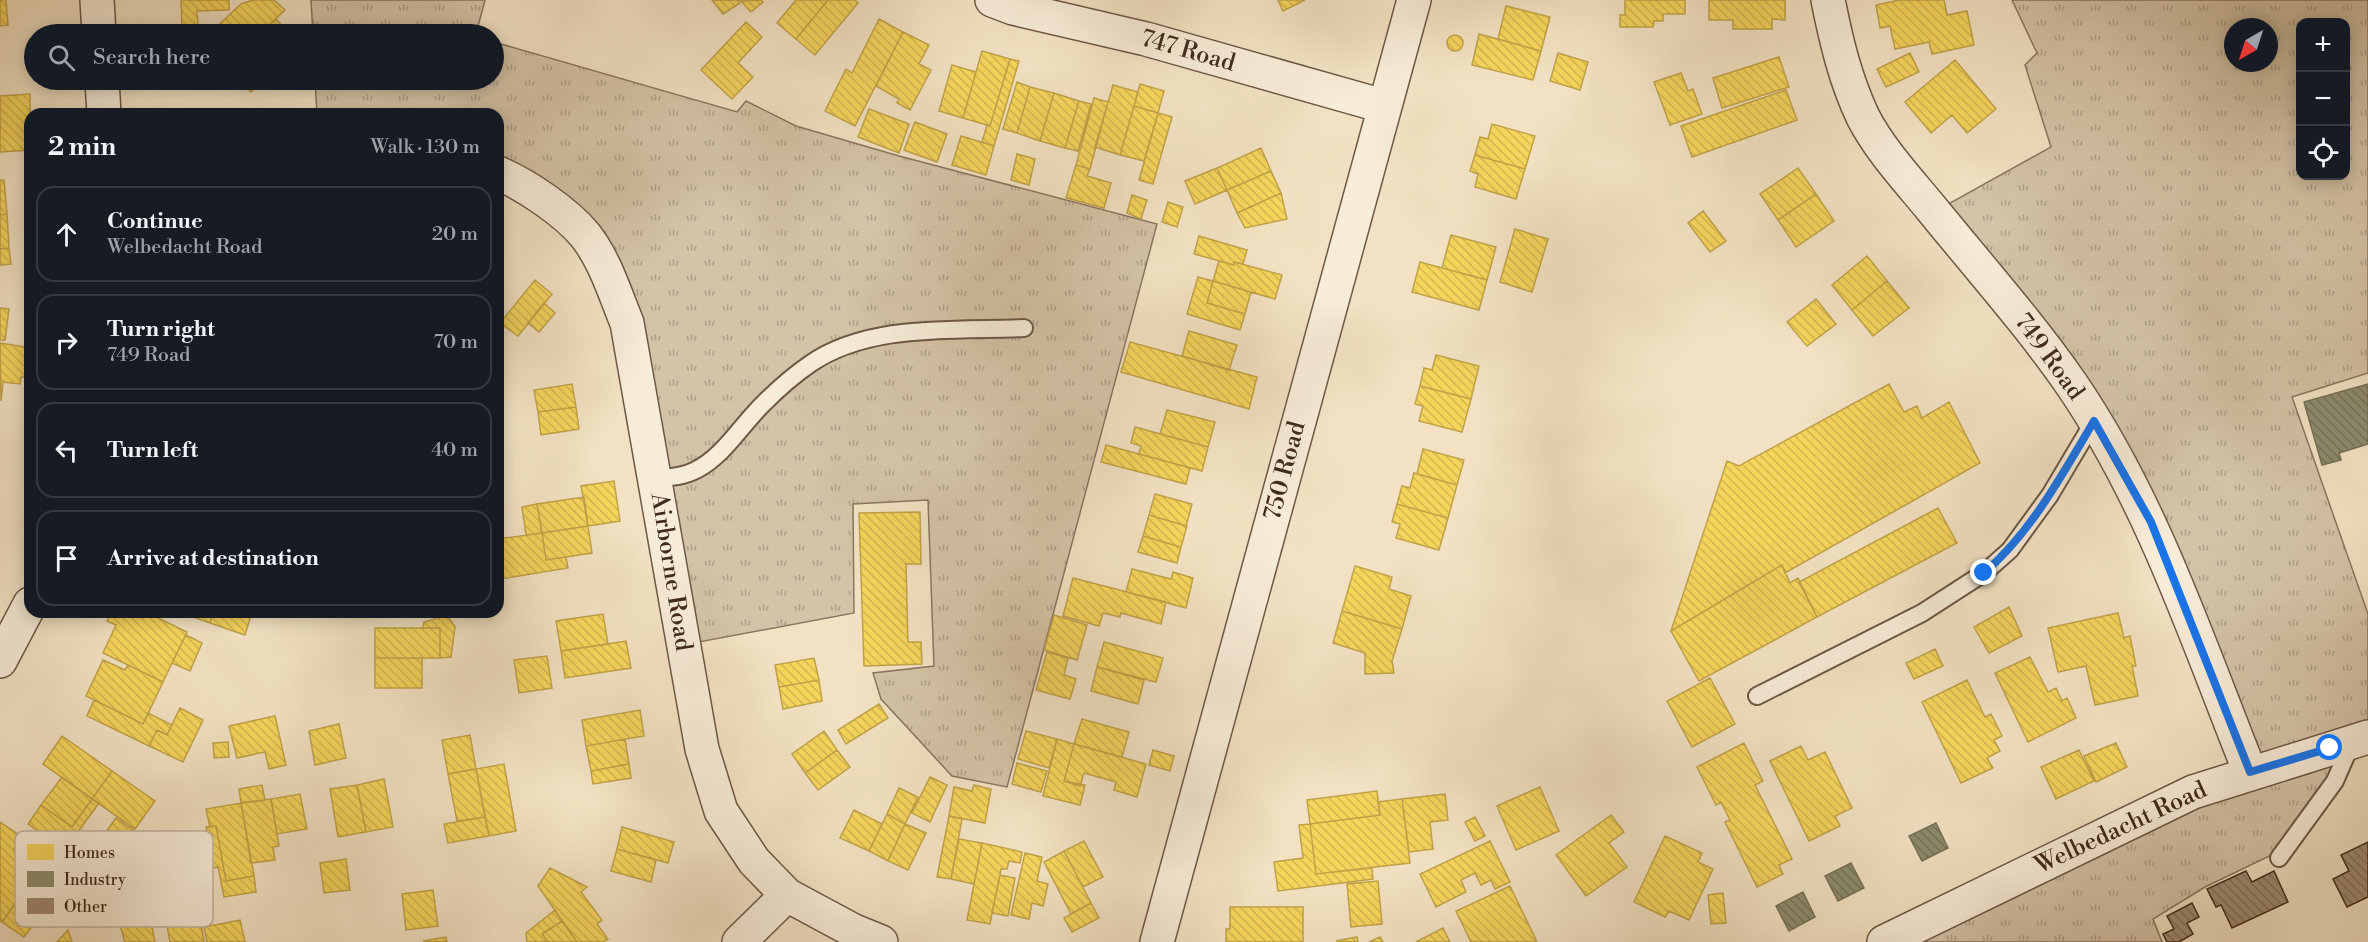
<!DOCTYPE html>
<meta charset="utf-8">
<style>
body{margin:0;font-family:"Libre Bodoni",serif;background:#20242c;color:#f1f3f6}
.controls{position:absolute;right:18px;top:18px;display:grid;overflow:hidden;border-radius:12px;box-shadow:0 3px 15px #0003}
.controls button{width:54px;height:54px;display:grid;place-items:center;padding:0;border:0;border-bottom:2px solid #363941;background:#171b24;color:#f1f3f6;font:30px sans-serif}
.compass{position:absolute;left:2224px;top:18px;width:54px;height:54px;border-radius:50%;background:#171b24;box-shadow:0 3px 15px #0003;rotate:219deg}
.stop{position:absolute;width:18px;height:18px;margin:-14px;border:4px solid #1a73e8;border-radius:50%;background:#fff}
.stop.end{background:#1a73e8;border-color:#fff;box-shadow:0 2px 6px #0008}
.list{margin:0;padding:0;list-style:none}
h2{display:flex;justify-content:space-between;align-items:center;height:78px;margin:0;padding:0 24px;font-size:26px}
h2 small{font-size:20px;font-weight:400;color:#9ea1a6}
.list li{display:grid;grid-template-columns:39px 1fr auto;gap:18px;align-items:center;box-sizing:border-box;height:96px;margin:0 12px 12px;padding:0 12px;border:2px solid #363941;border-radius:18px}
.list b{display:block;font-size:22px;white-space:nowrap}
.list p{margin:0;font-size:20px;white-space:nowrap;color:#9ea1a6}
.list em{font-size:20px;font-style:normal;color:#9ea1a6}
.icon{flex:none;width:33px;height:33px;fill:none;stroke:currentColor;stroke-width:2;stroke-linecap:round;stroke-linejoin:round}
.map{position:relative;flex:none;width:2368px;height:942px;overflow:hidden}
.search{position:absolute;background:#171b24;box-shadow:0 3px 15px #0003;left:24px;top:24px;width:480px;height:66px;display:flex;align-items:center;gap:15px;box-sizing:border-box;padding:0 21px;border-radius:33px;color:#9ea1a6;font-size:22px}
.panel{position:absolute;background:#171b24;box-shadow:0 3px 15px #0003;left:24px;top:108px;width:480px;height:510px;border-radius:18px}
.map>svg:first-child{display:block}
</style>
<div class="map">
<svg width="2368" height="942" viewBox="0 0 2368 942">
<defs>
<pattern id="grass-tufts" width="24" height="20" patternUnits="userSpaceOnUse" patternTransform="scale(1.5)"><rect width="24" height="20" fill="#d4c3a7"/><path d="M3 7l-1-3M5 7V3M7 7l1-3M15 17l-1-3M17 17v-4M19 17l1-3" fill="none" stroke="#ae9f87"/></pattern>
<pattern id="homes-back-hatch" width="6" height="6" patternUnits="userSpaceOnUse" patternTransform="scale(1.5)"><rect width="6" height="6" fill="#f6d55c"/><path d="M-1 5l2 2M0 0l6 6M5-1l2 2" fill="none" stroke="#d4b750"/></pattern>
<pattern id="industry-back-hatch" width="6" height="6" patternUnits="userSpaceOnUse" patternTransform="scale(1.5)"><rect width="6" height="6" fill="#8c8c6e"/><path d="M-1 5l2 2M0 0l6 6M5-1l2 2" fill="none" stroke="#74735a"/></pattern>
<pattern id="building-back-hatch" width="6" height="6" patternUnits="userSpaceOnUse" patternTransform="scale(1.5)"><rect width="6" height="6" fill="#9d8a73"/><path d="M-1 5l2 2M0 0l6 6M5-1l2 2" fill="none" stroke="#82715e"/></pattern>
</defs>
<rect width="100%" height="100%" fill="#f2e2c3"/>
<filter id="stains"><feTurbulence type="fractalNoise" baseFrequency=".00333" numOctaves="4"/><feColorMatrix values="0 0 0 0 .2 0 0 0 0 .09 0 0 0 0 .02 0 0 0 .5 -.17"/></filter>
<radialGradient id="worn" r=".72"><stop offset=".6" stop-color="#630" stop-opacity="0"/><stop offset="1" stop-color="#630" stop-opacity=".3"/></radialGradient>
<path fill="url(#grass-tufts)" stroke="#8a7662" stroke-width="1.5" fill-rule="evenodd" d="M311,0H485L476,34H313Z
M2012,0H2368V373L2292,397L2368,614V738L2282,850L2205,887L2153,919L2162,942H1887L2248,773L2149,523L1934,212L2051,147L2025,65L2037,53ZM2300,22H2346V176H2300ZM2233,27H2269V63H2233Z
M494,42L737,112L746,101L796,126L899,156L1157,224L1007,787L952,776L881,699L873,673L934,666L928,500L853,504L854,613L683,645L606,268L498,171V114H317L315,80H494Z"/>
<path fill="url(#homes-back-hatch)" stroke="#c0a249" stroke-width="1.5" d="M0,0H6L8,25L0,26Z
M181,0H229V10L197,11L198,26H182Z
M253,0H274L285,10L260,34H209L241,4Z
M712,0H738L740,3L723,14Z
M761,0L763,2L751,12L741,1Z
M796,0H828L796,39L777,23Z
M828,0H855L858,3L815,55L796,39Z
M1278,0H1305L1283,11Z
M1625,0H1685V14H1663V21H1654L1653,27H1620V15H1625Z
M1709,0H1785V20L1772,19V29H1733V20H1709Z
M1900,0H1944L1947,15L1967,11L1974,45L1932,54L1929,42L1895,49L1890,26L1880,28L1876,5Z
M1506,6L1550,17L1541,51L1498,39Z
M276,19L290,34H260Z
M879,19L903,32L855,126L825,111L846,69L852,73Z
M746,22L762,37L738,63L753,77L732,99L701,70Z
M903,32L929,45L919,64L931,70L910,110L897,103L899,99L876,86Z
M1479,34L1541,51L1533,80L1472,65Z
M1447 43a8 8 0 1 1 16 0a8 8 0 1 1-16 0Z
M982,51L1010,59L990,126L963,118Z
M1558,53L1588,62L1580,90L1550,81Z
M1910,53L1919,72L1886,87L1877,69Z
M1779,57L1789,87L1722,108L1713,78Z
M1010,59L1019,61L994,146L982,142L987,125L990,126Z
M1955,60L1996,109L1967,133L1952,115L1931,133L1905,102Z
M952,65L976,72L963,118L939,111Z
M1681,73L1688,91L1693,89L1702,114L1670,125L1654,82Z
M193,80H208L199,87Z
M239,80H264L251,92Z
M1017,82L1030,87L1017,133L1003,129Z
M1140,84L1164,91L1158,113L1134,106Z
M1113,85L1138,92L1120,155L1095,147Z
M1030,87L1054,93L1040,141L1017,133Z
M1786,90L1797,120L1692,157L1681,126Z
M1054,93L1079,101L1065,148L1040,141Z
M30,94V150L0,152V96Z
M1094,98L1108,102L1090,169L1076,165Z
M1079,101L1091,104L1078,151L1065,148Z
M1134,106L1158,113L1144,161L1120,155Z
M869,109L909,124L899,153L858,137Z
M1158,113L1172,117L1153,184L1139,180Z
M915,122L947,134L937,162L904,150Z
M1492,124L1535,136L1525,169L1475,155L1480,137L1488,139Z
M961,136L994,146L986,175L952,165Z
M1261,148L1271,171L1227,190L1217,168Z
M1017,154L1035,159L1029,185L1011,180Z
M1475,155L1525,169L1516,199L1475,187L1478,174L1470,171Z
M1076,165L1090,169L1087,176L1111,183L1104,208L1066,198Z
M1217,168L1227,190L1195,204L1185,181Z
M1798,168L1816,194L1778,220L1760,194Z
M1271,171L1281,193L1237,213L1227,190Z
M0,180H4L7,214L0,215Z
M1281,193L1287,219L1245,228L1237,213Z
M1816,194L1834,221L1796,247L1778,220Z
M1132,195L1147,200L1141,219L1127,213Z
M1168,202L1183,207L1177,227L1162,222Z
M1703,211L1726,241L1710,252L1688,223Z
M7,214L9,248L0,249V215Z
M1515,229L1548,239L1532,292L1500,282Z
M1451,235L1496,247L1487,280L1442,268Z
M1199,236L1247,250L1243,264L1234,262V265L1194,254Z
M9,248L11,264L0,265V249Z
M1867,256L1887,281L1852,310L1832,285Z
M1219,261L1234,265V262L1282,275L1275,299L1213,281Z
M1420,262L1487,280L1479,310L1412,292Z
M1198,277L1213,281L1207,303L1245,314L1240,330L1187,314Z
M535,280L552,294L518,336L500,323Z
M1213,281L1251,292L1245,314L1207,303Z
M1887,281L1909,308L1873,336L1852,310Z
M1816,299L1836,324L1807,346L1787,322Z
M544,303L555,313L539,332L528,323Z
M0,308L9,309L5,340H0Z
M1189,331L1237,345L1229,370L1182,356Z
M1130,342L1257,377L1249,409L1121,372Z
M0,343L30,348L28,377H21L20,384L3,382L1,401Z
M1436,355L1479,366L1471,399L1420,386L1424,368L1432,370Z
M572,384L576,407L538,412L534,390Z
M1889,384L1904,412L1917,406L1922,418L1949,402L1980,463L1785,573L1782,565L1671,631L1727,461L1739,466Z
M1420,386L1471,399L1462,432L1419,421L1423,406L1415,404Z
M576,407L579,429L541,435L538,412Z
M1167,410L1215,422L1208,447L1160,434Z
M1135,427L1208,447L1202,471L1139,454L1141,446L1131,443Z
M1106,445L1190,468L1186,484L1101,462Z
M1423,449L1464,460L1457,485L1417,474Z
M1414,473L1457,485L1448,518L1397,504L1402,486L1410,488Z
M614,481L620,521L588,526L581,486Z
M1155,494L1192,504L1186,526L1149,515Z
M584,497L588,526L542,533L537,504Z
M537,504L542,533L526,535L522,507Z
M1397,504L1448,518L1439,550L1396,538L1400,524L1392,522Z
M1938,508L1957,543L1817,617L1799,582Z
M920,512L921,564H906L908,642H921L922,664L864,666L859,513Z
M1149,515L1187,526L1181,547L1143,536Z
M588,526L592,553L546,560L542,533Z
M542,533L546,560L566,557L568,568L501,579L498,539Z
M1143,536L1181,547L1177,563L1138,552Z
M1782,565L1790,583L1798,578L1817,617L1699,681L1671,631Z
M1355,566L1392,577L1389,589L1411,596L1402,629L1342,611Z
M1132,569L1171,579L1173,572L1193,578L1186,608L1126,592Z
M1073,578L1166,602L1161,624L1121,613L1120,617L1103,613L1099,626L1063,616Z
M2009,607L2022,636L1989,653L1974,627Z
M1342,611L1402,629L1392,661L1394,673L1365,674V653L1333,643Z
M111,612H135L145,617L148,613L187,632L163,682L103,653L116,625L107,621Z
M179,612H213L210,623Z
M213,612H252L245,635L210,623Z
M2118,613L2124,638L2130,636L2136,666H2132L2138,696L2095,705L2086,666L2058,672L2048,628Z
M603,614L608,644L561,651L556,621Z
M1054,615L1087,625L1077,660L1044,650Z
M441,617L449,618L455,627L451,657L440,658V628H423L424,622Z
M375,628H440V658H375Z
M186,635L202,643L190,671L172,663Z
M626,641L631,668L565,678L561,651Z
M1104,642L1163,658L1156,682L1097,667Z
M1935,649L1943,666L1914,679L1906,663Z
M1047,652L1068,658L1064,675L1076,679L1070,699L1036,690Z
M547,656L552,688L519,693L514,660Z
M2030,657L2048,692L2056,688L2062,701L2067,698L2076,718L2028,742L1995,673Z
M375,658H422V688H375Z
M814,658L819,680L779,687L775,665Z
M103,660L125,670L128,665L163,682L143,724L86,696Z
M1097,667L1144,680L1138,704L1091,691Z
M1710,678L1735,724L1692,747L1667,701Z
M819,680L822,701L783,709L779,687Z
M1967,680L1985,717L1991,714L2002,736L1994,740L2000,751L1987,758L1993,768L1961,783L1922,702Z
M94,700L143,724L148,713L172,725L167,735L157,730L149,746L87,716Z
M879,704L888,718L846,744L838,730Z
M180,708L203,720L183,762L149,746L157,730L167,735Z
M640,710L644,736L586,746L582,720Z
M275,716L286,765L269,769L265,752L237,758L229,726Z
M1082,719L1129,732L1122,757L1074,744Z
M339,724L346,758L315,765L309,731Z
M824,731L837,750L805,773L792,754Z
M1026,731L1057,739L1049,768L1018,759Z
M470,735L476,769L448,774L442,740Z
M62,736L112,771L92,799L43,764Z
M625,739L629,764L591,771L586,746Z
M1057,739L1074,744L1064,781L1085,785L1080,805L1043,796Z
M228,742L229,757L214,758L213,743Z
M1744,743L1763,781L1755,785L1792,859L1779,865L1783,874L1757,887L1725,822L1730,820L1721,802L1716,805L1697,767Z
M2116,743L2127,767L2096,782L2084,756Z
M1074,744L1146,764L1137,797L1114,790L1116,782L1084,773L1080,786L1064,781Z
M1801,746L1808,760L1825,752L1852,808L1835,816L1840,826L1809,841L1770,761Z
M837,750L850,767L818,790L805,773Z
M1153,750L1174,756L1170,771L1149,765Z
M2079,750L2094,781L2056,799L2041,767Z
M1017,763L1047,771L1041,792L1012,784Z
M504,764L516,831L489,836L476,769Z
M629,764L631,778L593,784L591,771Z
M476,769L485,817L457,821L448,774Z
M112,771L155,801L135,829L92,799Z
M62,777L92,799L72,827L41,805Z
M930,777L947,785L930,822L912,813Z
M384,779L393,827L366,832L357,785Z
M262,785L265,800L241,803L239,789Z
M357,785L366,832L338,837L330,789Z
M974,785L991,789L985,823L949,816L954,787L972,791Z
M1540,787L1559,831L1516,850L1497,806Z
M899,788L918,797L905,824L887,814Z
M1377,791L1380,815L1310,824L1307,800Z
M300,794L307,829L277,834L271,799Z
M1445,794L1448,820L1430,822L1433,849L1409,852L1402,799Z
M92,799L99,803L65,850L28,824L41,805L72,827Z
M271,799L279,846L273,847L275,860L251,863L241,803Z
M1402,799L1410,863L1316,874L1310,824L1380,815L1378,802Z
M241,803L254,876L226,881L216,826L210,827L206,809Z
M854,810L882,824L869,851L840,838Z
M887,814L905,824L888,861L869,851Z
M1611,815L1624,832L1609,843L1627,867L1586,896L1556,855Z
M949,816L962,819L951,879L937,877Z
M485,817L489,836L448,843L444,824Z
M1475,817L1485,836L1475,841L1465,822Z
M116,818L133,830L114,856L97,844Z
M0,822L22,837L14,849L41,867L2,922L0,921Z
M905,824L926,833L908,870L888,861Z
M1310,824L1316,874L1372,868L1373,879L1278,891L1274,862L1303,858L1299,825Z
M216,826L226,881L254,876L256,892L224,897L218,867L213,868L206,827Z
M622,827L674,842L668,863L617,849Z
M1665,836L1702,853L1698,862L1713,869L1689,920L1669,911L1665,917L1634,902Z
M959,839L982,843L974,884L951,879Z
M1084,841L1103,877L1083,887L1064,851Z
M1490,841L1510,882L1495,889L1491,880L1481,885L1475,873L1461,880L1466,892L1436,907L1420,874Z
M982,843L1022,852L1020,863L1009,861L1007,869H1001L990,924L967,920Z
M617,849L656,860L651,882L611,871Z
M1064,851L1091,903L1071,914L1044,862Z
M1025,853L1042,857L1037,881L1048,884L1043,906L1032,903L1029,919L1011,915Z
M346,859L350,890L324,893L320,863Z
M550,868L587,887L581,892L602,920L597,924L608,939L603,942H577L538,886Z
M193,875L204,942H170L159,881Z
M1000,875L1015,878L1008,916L992,913Z
M1378,881L1382,924L1351,927L1347,884Z
M1510,886L1537,942H1471L1456,911Z
M433,890L438,926L406,930L402,894Z
M1723,893L1726,923L1711,924L1708,895Z
M20,896L43,912L24,937L2,922Z
M1091,903L1099,918L1072,932L1064,918Z
M1230,907H1303V942H1226V929H1230Z
M555,910L562,921L542,934L548,942H527L526,933Z
M150,917L155,942H125L120,925Z
M240,920L245,942H207L204,927Z
M562,921L577,942H548L542,934Z
M1443,928L1450,942H1416Z
M68,930L72,942H57Z
M446,937L447,942L423,941Z
M1357,937L1358,942L1336,941Z
M1380,937L1383,942H1369Z"/>
<path fill="url(#industry-back-hatch)" stroke="#766f56" stroke-width="1.5" d="M2368,384V444L2339,453L2341,460L2322,465L2304,402Z
M1936,823L1948,848L1922,861L1909,836Z
M1851,863L1864,888L1838,901L1825,876Z
M1803,892L1815,917L1789,931L1776,906Z"/>
<path fill="url(#building-back-hatch)" stroke="#412a1d" stroke-width="1.5" d="M2368,842V897L2347,907L2333,879L2349,871L2341,855Z
M2246,871L2252,882L2274,871L2288,902L2232,928L2221,905L2216,907L2207,889Z
M2192,903L2199,917L2187,923L2193,934L2179,942H2167L2163,934L2174,929L2167,916Z"/>
<g fill="none" stroke-linecap="round" stroke-linejoin="round">
<g stroke="#6d5846" stroke-width="20">
<path id="service" d="M656,478C669,477 683,477 696,470C724,456 742,424 764,403C778,389 794,375 810,364C869,323 955,331 1024,328
M1757,696L1922,613L1984,573L2010,550L2050,495L2094,421
M2279,858L2335,781L2352,742"/>
</g>
<g stroke="#6d5846" stroke-width="36">
<path id="minor" d="M992,0L1013,8L1146,39L1383,106
M1828,0C1836,40 1845,79 1863,117C1880,150 1908,180 1931,208C1978,266 2029,323 2072,385C2153,504 2197,640 2250,772
M498,173C526,185 566,212 585,235C605,260 615,294 627,323L702,749L721,811L754,861L787,895L854,931L881,942
M739,942L787,895
M1157,942L1414,0"/>
</g>
<g stroke="#6d5846" stroke-width="36">
<path id="tertiary" d="M97,0L99,34
M102,80L104,114
M0,661L30,604
M1884,942L2193,792L2368,737"/>
</g>
<use href="#service" stroke="#f7ecd8" stroke-width="16"/>
<use href="#minor" stroke="#f7ecd8" stroke-width="33"/>
<use href="#tertiary" stroke="#f7ecd8" stroke-width="33"/>
</g>
<g fill="none" stroke-linecap="round" stroke-linejoin="round">
<path stroke="#1a73e8" stroke-width="8" d="M1984,573C2032,531 2062,475 2094,421L2151,522L2250,772L2330,748"/>
</g>
<g text-anchor="middle" dominant-baseline="central" stroke-width="6" stroke-linejoin="round" paint-order="stroke">
<g font-size="24" fill="#412a1d" stroke="#f7ecd8">
<text transform="translate(1188 51) rotate(16)">747 Road</text>
<text transform="translate(2049 357) rotate(54)">749 Road</text>
<text transform="translate(1285 471) rotate(-75)">750 Road</text>
<text transform="translate(671 572) rotate(81)">Airborne Road</text>
<text transform="translate(2121 828) rotate(-25)">Welbedacht Road</text>
</g>
</g>
<rect x="15" y="831" width="198" height="96" rx="9" fill="#f7ecd8" stroke="#c0b2a0" stroke-width="1.5"/>
<rect x="27" y="844" width="27" height="16" fill="#f6d55c"/>
<rect x="27" y="871" width="27" height="16" fill="#8c8c6e"/>
<rect x="27" y="898" width="27" height="16" fill="#9d8a73"/>
<g font-size="16" fill="#412a1d">
<text x="64" y="858">Homes</text>
<text x="64" y="885">Industry</text>
<text x="64" y="912">Other</text>
</g>
<rect width="100%" height="100%" filter="url(#stains)"/>
<rect width="100%" height="100%" fill="url(#worn)"/>
</svg>
<div class="controls">
<button>+</button>
<button>−</button>
<button><svg class="icon" aria-label="locate" viewBox="0 0 24 24"><circle cx="12" cy="12" r="6"/><path d="M12 2v4M12 18v4M2 12h4M18 12h4"/></svg></button>
</div>
<svg class="compass" viewBox="-18 -18 36 36"><path d="M0-13l5 13h-10z" fill="#e53935"/><path d="M0 13l5-13h-10z" fill="#9ea1a6"/></svg>
<div class="stop" style="left:2330px;top:748px"></div>
<div class="stop end" style="left:1984px;top:573px"></div>
<div class="search"><svg class="icon" aria-label="search" viewBox="0 0 24 24"><circle cx="10" cy="10" r="6"/><path d="M15 15l6 6"/></svg>Search here</div>
<section class="panel">
<h2>2 min<small>Walk · 130 m</small></h2>
<ul class="list">
<li><svg class="icon" aria-label="ahead" viewBox="0 0 24 24"><path d="M12 20V5M6 11l6-6 6 6"/></svg><div><b>Continue</b><p>Welbedacht Road</p></div><em>20 m</em></li>
<li><svg class="icon" aria-label="right" viewBox="0 0 24 24"><path d="M7 20v-9h11M14 6l5 5-5 5"/></svg><div><b>Turn right</b><p>749 Road</p></div><em>70 m</em></li>
<li><svg class="icon" aria-label="left" viewBox="0 0 24 24"><path d="M17 20v-9H6M10 6l-5 5 5 5"/></svg><div><b>Turn left</b></div><em>40 m</em></li>
<li><svg class="icon" aria-label="arrive" viewBox="0 0 24 24"><path d="M6 21V4h12l-3 4 3 4H6"/></svg><div><b>Arrive at destination</b></div></li>
</ul>
</section>
</div>
